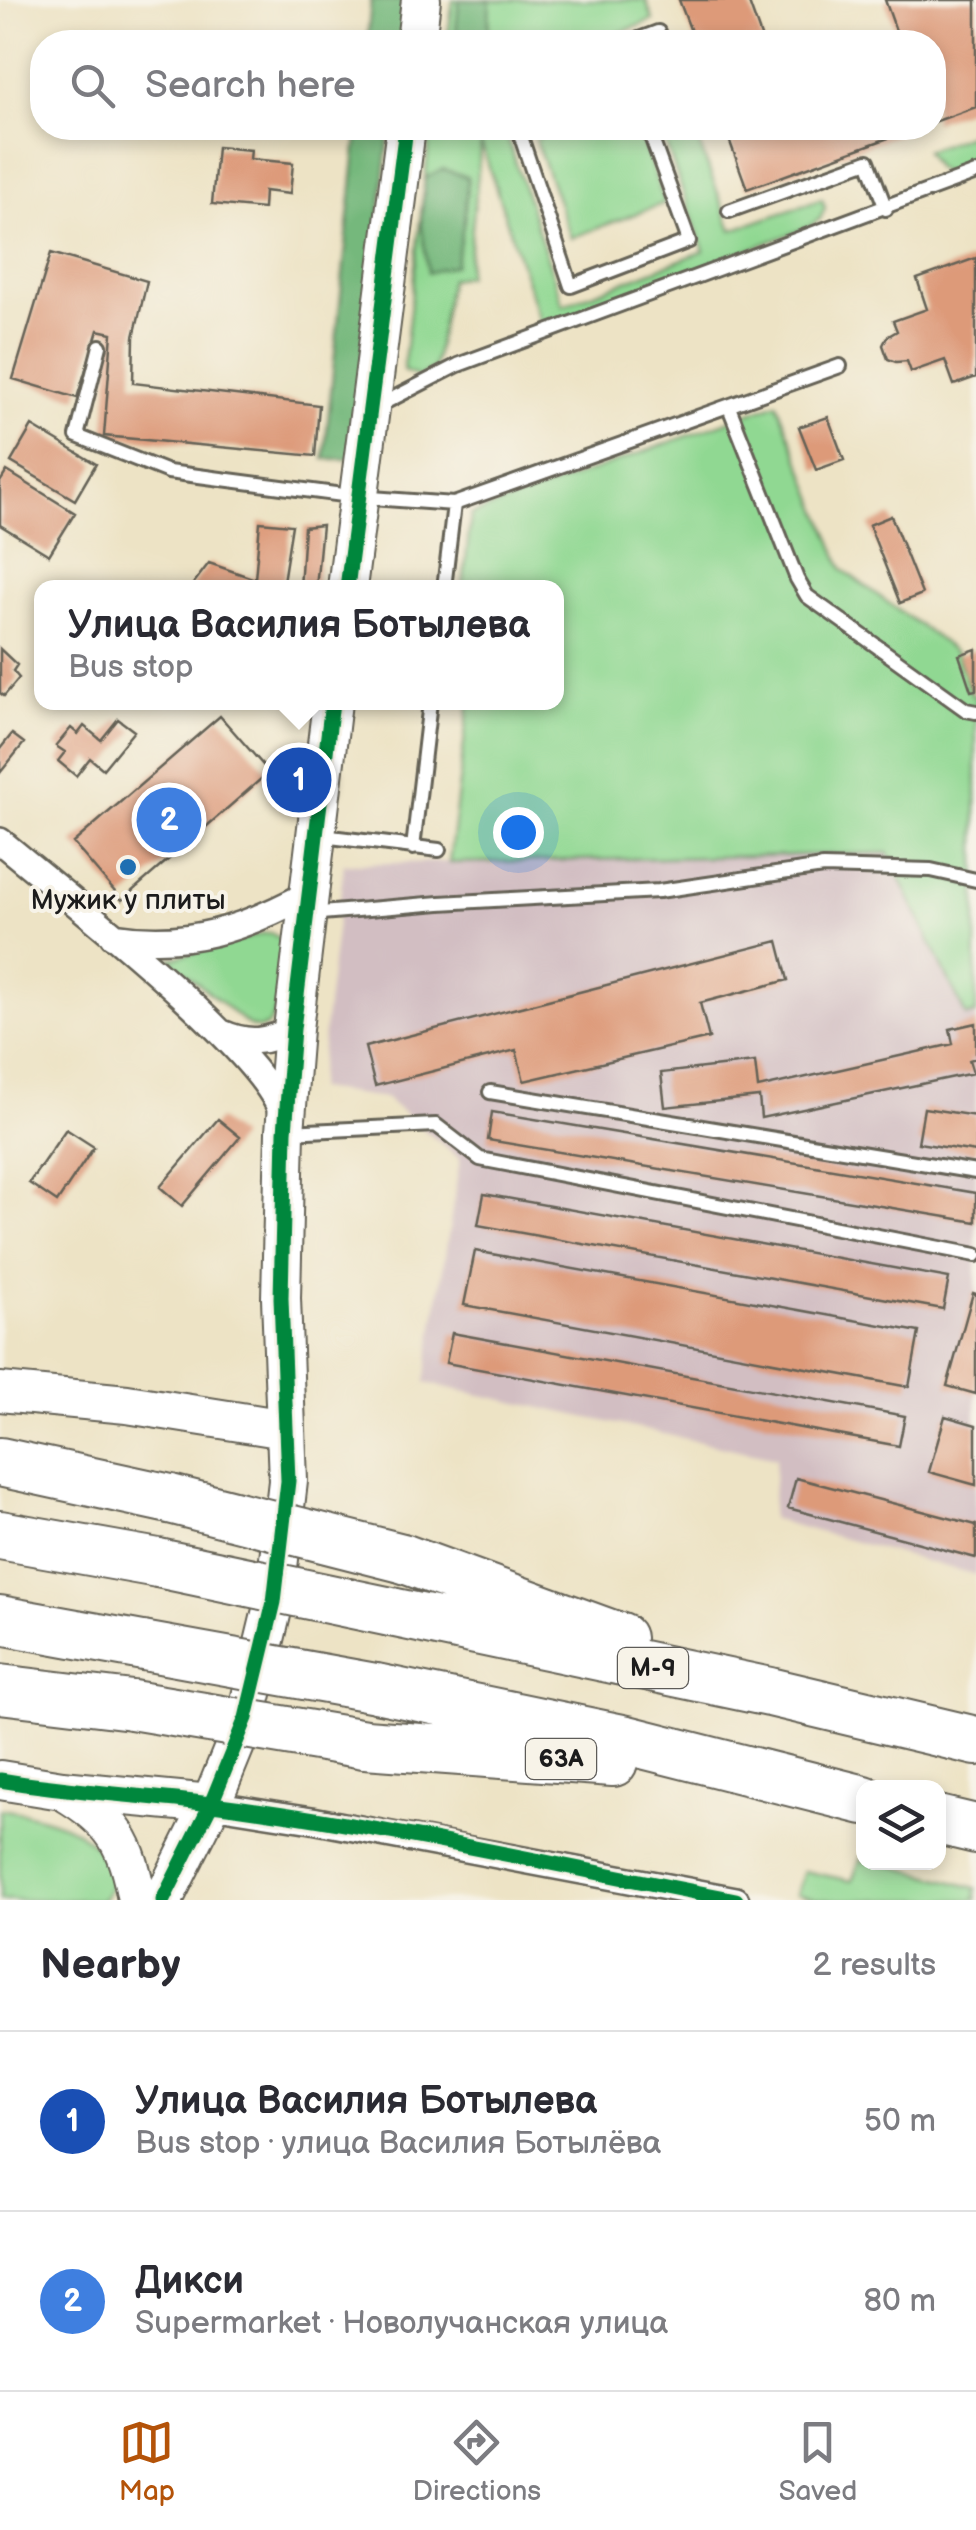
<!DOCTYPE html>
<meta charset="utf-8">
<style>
body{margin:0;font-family:"Balsamiq Sans",sans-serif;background:#f2f2f3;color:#2b2b33}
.controls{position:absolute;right:30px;bottom:30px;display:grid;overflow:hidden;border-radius:20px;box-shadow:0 5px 15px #0003}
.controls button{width:90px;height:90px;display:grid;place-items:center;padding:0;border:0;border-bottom:2px solid #e1e1e2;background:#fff;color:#2b2b33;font:50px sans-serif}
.you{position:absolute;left:518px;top:832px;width:35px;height:35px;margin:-25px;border:8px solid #fff;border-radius:50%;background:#1a73e8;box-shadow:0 0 0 15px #1a73e833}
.badge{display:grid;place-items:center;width:65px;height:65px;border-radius:50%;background:#b45309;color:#fff;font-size:32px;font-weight:700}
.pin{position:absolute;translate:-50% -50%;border:5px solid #fff;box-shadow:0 2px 10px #0006}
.popup{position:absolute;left:34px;top:580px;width:530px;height:130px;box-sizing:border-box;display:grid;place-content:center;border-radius:20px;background:#fff;filter:drop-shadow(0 2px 8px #0005);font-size:32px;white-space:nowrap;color:#7c7c81}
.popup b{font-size:38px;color:#2b2b33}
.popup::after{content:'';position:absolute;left:50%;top:100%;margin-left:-20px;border:20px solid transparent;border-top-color:#fff}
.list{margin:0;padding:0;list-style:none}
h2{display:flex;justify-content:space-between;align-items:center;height:130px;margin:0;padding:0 40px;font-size:42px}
h2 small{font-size:32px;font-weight:400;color:#7c7c81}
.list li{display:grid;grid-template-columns:65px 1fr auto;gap:30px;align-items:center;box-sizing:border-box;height:180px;padding:0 40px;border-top:2px solid #e1e1e2}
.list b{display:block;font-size:38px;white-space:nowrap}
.list p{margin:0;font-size:32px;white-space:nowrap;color:#7c7c81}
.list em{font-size:32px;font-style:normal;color:#7c7c81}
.icon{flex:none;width:55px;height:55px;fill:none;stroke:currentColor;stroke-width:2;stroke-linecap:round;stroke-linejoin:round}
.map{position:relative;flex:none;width:976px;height:1900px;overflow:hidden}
.search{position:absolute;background:#fff;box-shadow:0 5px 15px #0003;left:30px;right:30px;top:30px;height:110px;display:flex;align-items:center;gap:25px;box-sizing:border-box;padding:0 35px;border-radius:40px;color:#7c7c81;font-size:38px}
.sheet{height:490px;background:#fff}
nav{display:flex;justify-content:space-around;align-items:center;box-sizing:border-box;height:140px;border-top:2px solid #e1e1e2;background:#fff;font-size:28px;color:#7c7c81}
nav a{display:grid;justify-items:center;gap:5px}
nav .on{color:#b45309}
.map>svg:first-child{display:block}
</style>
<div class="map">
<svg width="976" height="1900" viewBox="0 0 976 1900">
<rect width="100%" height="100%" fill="#f7f3e8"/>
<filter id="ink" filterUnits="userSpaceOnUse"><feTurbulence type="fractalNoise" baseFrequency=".01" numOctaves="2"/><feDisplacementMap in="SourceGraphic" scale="20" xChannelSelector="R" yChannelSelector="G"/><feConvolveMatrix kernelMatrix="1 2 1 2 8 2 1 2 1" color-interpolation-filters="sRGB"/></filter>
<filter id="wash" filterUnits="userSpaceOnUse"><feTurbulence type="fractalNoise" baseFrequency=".0048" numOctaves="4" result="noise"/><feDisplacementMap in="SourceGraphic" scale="40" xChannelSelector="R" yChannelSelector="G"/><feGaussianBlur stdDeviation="2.25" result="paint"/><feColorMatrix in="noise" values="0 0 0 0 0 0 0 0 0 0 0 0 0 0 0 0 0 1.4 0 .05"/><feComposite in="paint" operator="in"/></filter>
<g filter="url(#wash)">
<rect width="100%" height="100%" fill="#ede3c5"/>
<path fill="#d2bec2" d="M888,853L966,1016L976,1014V1575L771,1519L776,1458L425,1383L460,1159L385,1098L317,1089L344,864Z"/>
<path fill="#90d892" stroke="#567a57" stroke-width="2.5" d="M453,0H646L653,20L596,42H447Z
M463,128H504L563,305L704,251L660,128H693L732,230L822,199L825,208L820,219L809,227L542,327L481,143L467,276L450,279L434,368L419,377L403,371L429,143Z
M565,128H638L665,203L571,238L535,139Z
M976,132V163L947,174L936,168L925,151Z
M777,403L843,570L956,652L972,696H976V1014L966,1016L888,853L449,863L469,703L556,702V588L463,587L471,515Z
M265,933H271L282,940C285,956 280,1020 265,1027C258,1030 255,1028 249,1026L169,959Z
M0,1809C50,1817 97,1827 114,1880L103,1900H0Z
M861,1857L864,1862L881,1863L976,1888V1900H818L796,1894L804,1871L852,1881Z"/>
<path fill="#74b87c" stroke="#486a4c" stroke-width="2.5" d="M371,0H406L401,42H367Z
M459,0H490L488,42H455Z
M358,128H390L351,459H324Z
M443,169L468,177L464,222L455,265L428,273L421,221L425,178Z"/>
<g id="blocks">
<path fill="#dd9a79" d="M679,0H748L763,42H695Z
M885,0H976V107L934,122V42H900Z
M725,128H916L747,189Z
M217,147L251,150L250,159L293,163L290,194L264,191L263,209L212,204Z
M51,253L147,281L134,337L133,383L319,405L315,456L104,436L112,333L98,330L77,398L13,379Z
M976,258V377L954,385L945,360L911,372L907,361L896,362L888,359L883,345L887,337L897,331L893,321L927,309L917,279Z
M828,417L844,460L816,470L799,427Z
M32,426L96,464L75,500L11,462Z
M7,471L75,513L49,555L0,525V482Z
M891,516L922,594L900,603L869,525Z
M260,522L292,525L282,588H190L209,563L255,579Z
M322,525L316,588H300L304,527Z
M0,649L17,665L13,671L19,678L4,696L0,693Z
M976,649V690L971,691L959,655Z
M220,716L269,772L122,900L73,843Z
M118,719L134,731L103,769L90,758L76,776L58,761L65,752L56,746L71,728L78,734L84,726L101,740Z
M12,734L24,743L0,773V749Z
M778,941L788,980L700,1003L709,1038L524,1081L516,1050L375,1086L365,1047Z
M976,1023V1058L969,1060L973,1073L761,1118L759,1097L665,1107L661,1073L755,1062L758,1088L953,1044L950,1029Z
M924,1108L976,1116V1152L918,1143Z
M492,1112L976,1193V1222L488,1140Z
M218,1119L240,1137L182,1206L160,1187Z
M66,1129L94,1147L57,1202L29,1183Z
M484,1194L949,1278L943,1309L478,1225Z
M475,1251L919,1332L909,1387L464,1305Z
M973,1293L976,1294V1394L947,1386Z
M452,1333L905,1416L899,1446L446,1363Z
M945,1416L976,1425V1485L929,1472Z
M796,1478L976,1525V1558L788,1508Z"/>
</g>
</g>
<g filter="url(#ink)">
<use href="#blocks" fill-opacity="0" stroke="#656257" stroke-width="2.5"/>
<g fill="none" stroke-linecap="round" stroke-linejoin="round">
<g stroke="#656257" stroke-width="18">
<path id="lane" d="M631,42L658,32
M518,128L571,286L689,241L648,128
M729,211L868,161L886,209
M100,346L77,436L168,472L358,497L454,504L840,366
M378,406L458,365L976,173
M729,407L797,579L807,596L966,710L976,712
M444,588L454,504
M322,836L439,850
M413,848L430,702
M309,914L440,903L659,891L823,867L931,870L976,880
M490,1092L976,1172
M287,1132L436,1125L480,1159L976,1255"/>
</g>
<g stroke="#656257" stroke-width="30">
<path id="street" d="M0,841C57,889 271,1055 283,1118
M113,936C188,948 243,929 308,894
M222,1033C249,1045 267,1042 293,1029
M211,1804L312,1820L736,1900"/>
</g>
<g stroke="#656257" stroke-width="42">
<path id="secondary" d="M416,42L421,0
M347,588L406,128
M0,1392L127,1404L285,1429
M0,1780L62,1790L211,1804
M64,1791C115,1821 127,1843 137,1900
M163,1900L211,1804L246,1718L274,1602L288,1481L281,1298L285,1132L293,1029L332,702"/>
</g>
<g stroke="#656257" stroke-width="52">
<path id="highway" d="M0,1462L170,1499
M0,1535L158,1563
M402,1558L621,1638
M391,1612L770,1692L976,1741
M0,1620L143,1646
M376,1688L627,1740L864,1800
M0,1689L132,1705
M365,1744L613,1762
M938,1820L976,1829"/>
</g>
<use href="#lane" stroke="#fff" stroke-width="12"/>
<use href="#street" stroke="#fff" stroke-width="25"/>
<use href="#secondary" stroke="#fff" stroke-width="38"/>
<use href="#highway" stroke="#fff" stroke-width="48"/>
<g stroke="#656257" stroke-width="52" stroke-linecap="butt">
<path id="highway-bridge" d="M170,1499L402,1558
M158,1563L391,1612
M143,1646L376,1688
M132,1705L365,1744"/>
</g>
<use href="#highway-bridge" stroke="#fff" stroke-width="48"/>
<g stroke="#f7f3e8" stroke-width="21">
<path id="cycleway" d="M347,588L406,128
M0,1780C70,1792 141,1795 212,1804C386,1826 563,1867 736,1900
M163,1900L211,1804L246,1718L274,1602L288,1481L281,1298L285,1132L293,1029L332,702"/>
</g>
<use href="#cycleway" stroke="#00873e" stroke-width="15"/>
</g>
</g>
<circle fill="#1f6fb2" stroke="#f7f3e8" stroke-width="4" cx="128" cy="867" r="10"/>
<g text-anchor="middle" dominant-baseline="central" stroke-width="8" stroke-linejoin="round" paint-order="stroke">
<g fill="#f7f3e8" stroke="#5e5c59" stroke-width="2.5">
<rect x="618" y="1648" width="70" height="40" rx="8"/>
<rect x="526" y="1739" width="70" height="40" rx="8"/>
</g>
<g font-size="25" font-weight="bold" fill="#1c1c1c">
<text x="653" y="1668">М-9</text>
<text x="561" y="1759">63A</text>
</g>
<g font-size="28" fill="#1c1c1c" stroke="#f7f3e8">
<text x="128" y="900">Мужик у плиты</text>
</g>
</g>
</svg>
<div class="controls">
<button><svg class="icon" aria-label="layers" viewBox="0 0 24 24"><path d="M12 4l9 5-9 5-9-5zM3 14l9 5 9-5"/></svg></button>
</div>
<div class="you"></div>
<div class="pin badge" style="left:299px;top:780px;background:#1a4fb4">1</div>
<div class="popup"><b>Улица Василия Ботылева</b>Bus stop</div>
<div class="pin badge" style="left:169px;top:820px;background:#3f7fe0">2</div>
<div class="search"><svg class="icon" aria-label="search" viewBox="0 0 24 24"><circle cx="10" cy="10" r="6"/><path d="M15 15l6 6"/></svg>Search here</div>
</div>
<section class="sheet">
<h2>Nearby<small>2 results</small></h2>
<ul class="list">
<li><span class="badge" style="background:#1a4fb4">1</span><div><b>Улица Василия Ботылева</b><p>Bus stop · улица Василия Ботылёва</p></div><em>50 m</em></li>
<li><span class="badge" style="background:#3f7fe0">2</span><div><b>Дикси</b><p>Supermarket · Новолучанская улица</p></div><em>80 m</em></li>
</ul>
</section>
<nav>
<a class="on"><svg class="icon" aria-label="map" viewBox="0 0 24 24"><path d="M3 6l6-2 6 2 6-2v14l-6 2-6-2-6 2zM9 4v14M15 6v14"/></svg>Map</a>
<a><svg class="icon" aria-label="directions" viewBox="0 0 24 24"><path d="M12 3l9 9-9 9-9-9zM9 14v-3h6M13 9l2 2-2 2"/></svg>Directions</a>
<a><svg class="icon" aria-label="saved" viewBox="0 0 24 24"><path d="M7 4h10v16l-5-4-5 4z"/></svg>Saved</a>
</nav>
